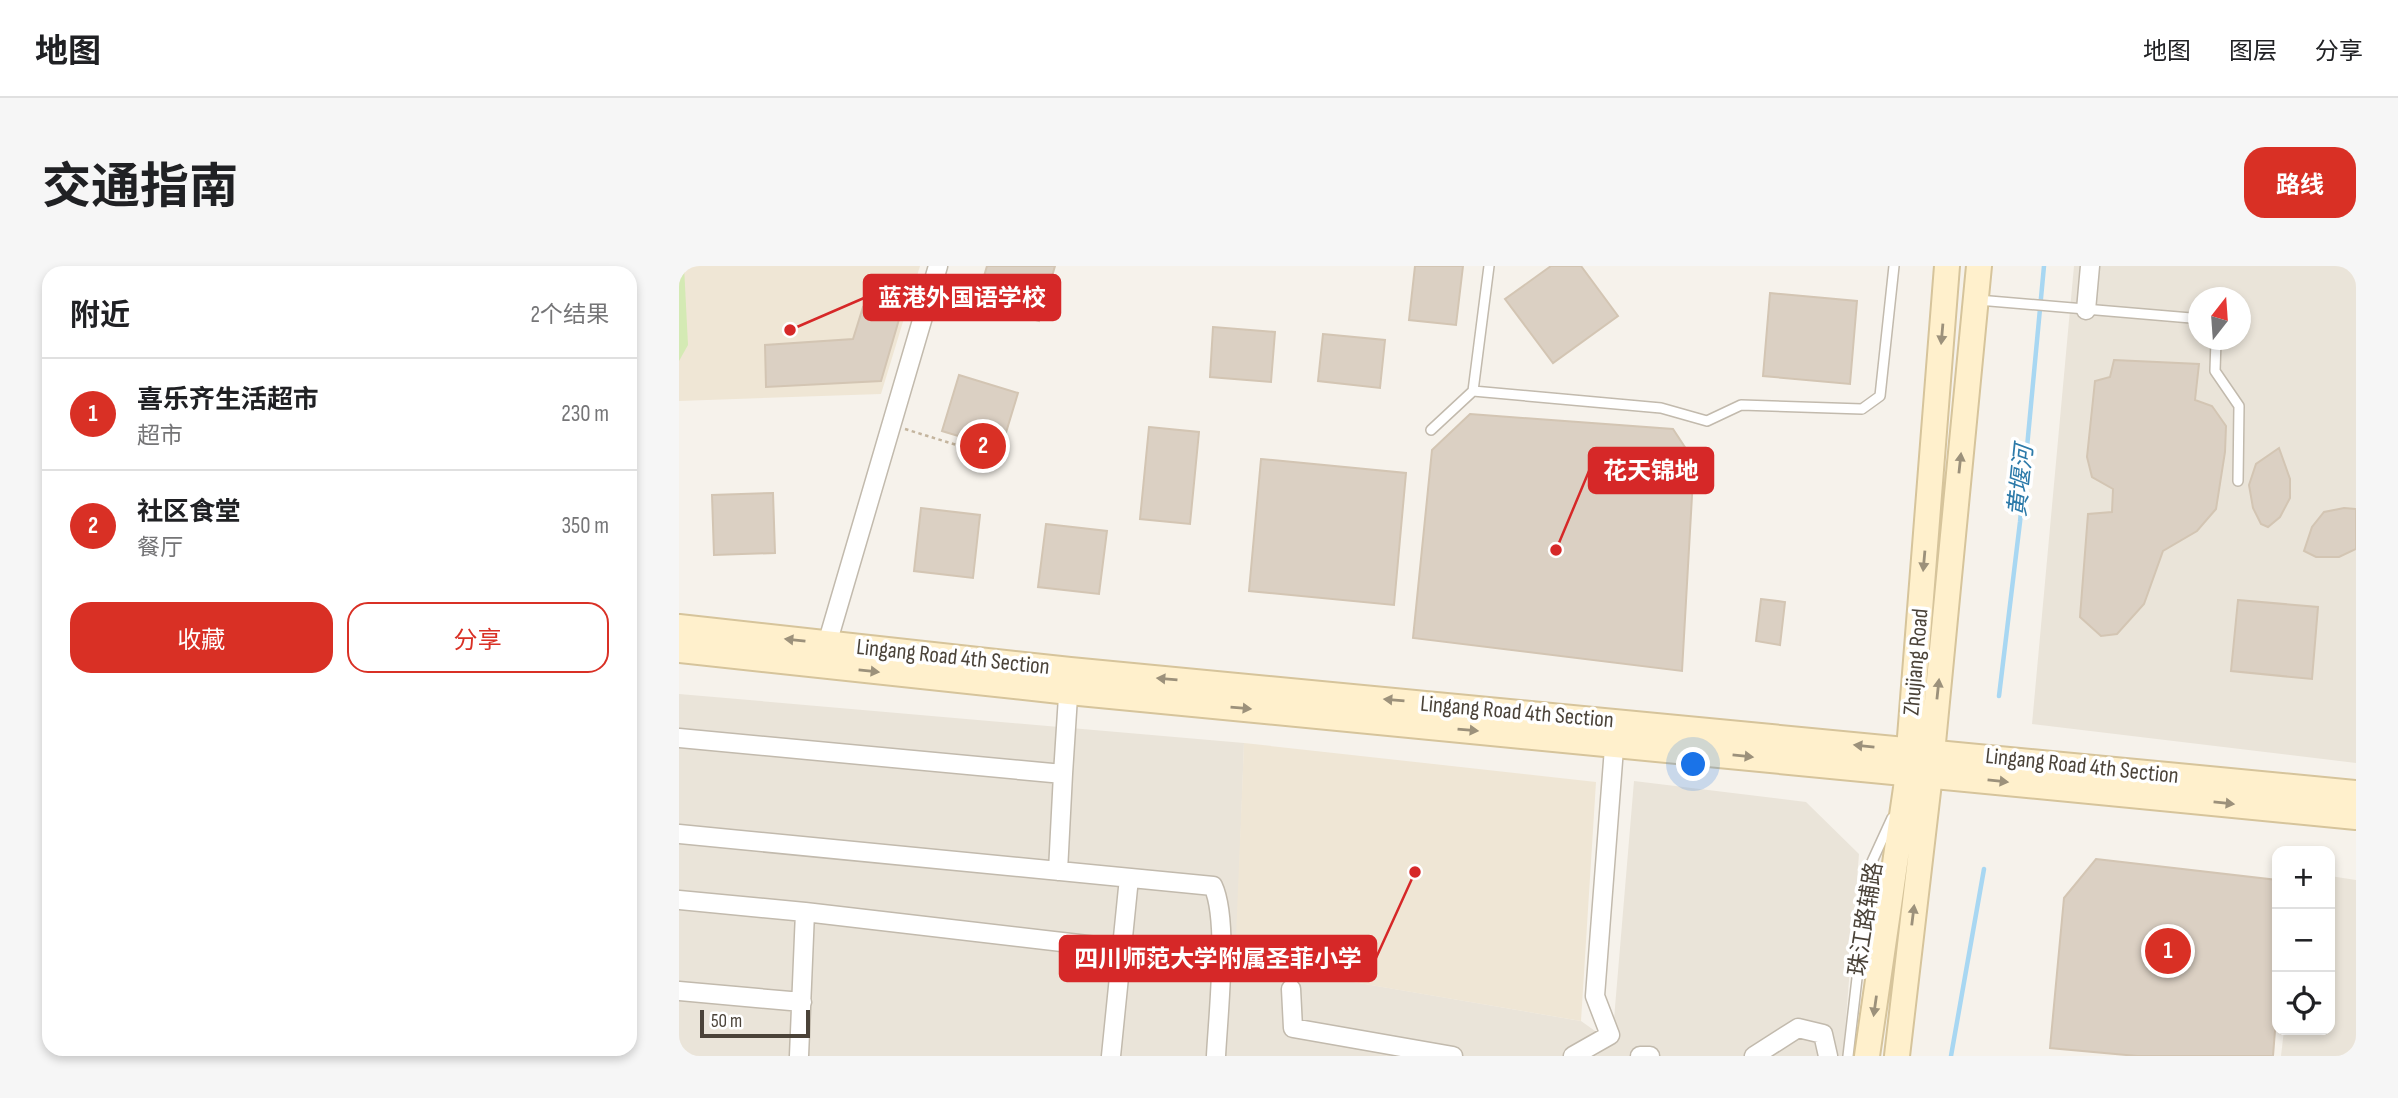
<!DOCTYPE html>
<html lang="zh">
<meta charset="utf-8">
<style>
body{margin:0;font-family:"Sofia Sans Condensed","Noto Sans SC",sans-serif;background:#f6f6f6;color:#202124}
.controls{position:absolute;right:21px;bottom:21px;display:grid;overflow:hidden;border-radius:14px;box-shadow:0 4px 10px #0003}
.controls button{width:63px;height:63px;display:grid;place-items:center;padding:0;border:0;border-bottom:2px solid #e0e0e0;background:#fff;color:#202124;font:35px sans-serif}
.compass{position:absolute;left:1509px;top:21px;width:63px;height:63px;border-radius:50%;background:#fff;box-shadow:0 4px 10px #0003;rotate:17deg}
.scale{position:absolute;left:21px;bottom:18px;width:110px;box-sizing:border-box;padding-left:7px;border:4px solid #4b4339;border-top:0;font-size:19px;line-height:24px;white-space:nowrap;color:#4b4339;-webkit-text-stroke:5px #fff;paint-order:stroke}
.you{position:absolute;left:1015px;top:499px;width:24px;height:24px;margin:-18px;border:5px solid #fff;border-radius:50%;background:#1a73e8;box-shadow:0 0 0 10px #1a73e833}
.badge{display:grid;place-items:center;width:46px;height:46px;border-radius:50%;background:#d93025;color:#fff;font-size:23px;font-weight:700}
.pin{position:absolute;translate:-50% -50%;border:4px solid #fff;box-shadow:0 2px 7px #0006}
.list{margin:0;padding:0;list-style:none}
h2{display:flex;justify-content:space-between;align-items:center;height:91px;margin:0;padding:0 28px;font-size:30px}
h2 small{font-size:23px;font-weight:400;color:#757577}
.list li{display:grid;grid-template-columns:46px 1fr auto;gap:21px;align-items:center;box-sizing:border-box;height:112px;padding:0 28px;border-top:2px solid #e0e0e0}
.list b{display:block;font-size:26px;white-space:nowrap}
.list p{margin:0;font-size:23px;white-space:nowrap;color:#757577}
.list em{font-size:23px;font-style:normal;color:#757577}
.actions{display:flex;gap:14px;padding:21px 28px}
.actions a{flex:1;padding:16px 0;border:2px solid #d93025;border-radius:21px;text-align:center;font-size:24px;color:#d93025}
.actions .main{background:#d93025;color:#fff}
.icon{flex:none;width:38px;height:38px;fill:none;stroke:currentColor;stroke-width:2;stroke-linecap:round;stroke-linejoin:round}
.map{position:relative;flex:none;width:1677px;height:790px;overflow:hidden;border-radius:21px}
header{display:flex;align-items:center;gap:42px;box-sizing:border-box;height:98px;padding:0 35px;background:#fff;border-bottom:2px solid #e0e0e0}
header strong{font-size:33px}
nav{display:flex;gap:38px;margin-inline-start:auto;font-size:24px}
.intro{display:flex;align-items:center;justify-content:space-between;box-sizing:border-box;height:168px;padding:0 42px}
h1{margin:0;font-size:49px}
.button{padding:18px 32px;border-radius:21px;background:#d93025;color:#fff;font-size:24px;font-weight:700}
main{display:flex;gap:42px;padding:0 42px}
aside{flex:1;background:#fff;border-radius:21px;box-shadow:0 4px 10px #0003}
.map>svg:first-child{display:block}
</style>
<header>
<strong>地图</strong>
<nav><a>地图</a><a>图层</a><a>分享</a></nav>
</header>
<div class="intro"><h1>交通指南</h1><a class="button">路线</a></div>
<main>
<aside>
<h2>附近<small>2个结果</small></h2>
<ul class="list">
<li><span class="badge">1</span><div><b>喜乐齐生活超市</b><p>超市</p></div><em>230 m</em></li>
<li><span class="badge">2</span><div><b>社区食堂</b><p>餐厅</p></div><em>350 m</em></li>
</ul>
<div class="actions"><a class="main">收藏</a><a>分享</a></div>
</aside>
<div class="map">
<svg width="1677" height="790" viewBox="0 0 1677 790">
<rect width="100%" height="100%" fill="#f6f2eb"/>
<path fill="#eae4d9" fill-rule="evenodd" d="M1395,0H1677V497L1353,458ZM1520,32H1562V74H1520Z
M0,428L565,477L557,696L902,755L933,777L955,515L1127,536L1180,588L1164,790H0Z
M1651,610L1677,614V790H1602L1605,764H1651Z"/>
<path fill="#efe6d5" d="M0,0H241L202,128L0,135Z
M565,477L917,516L902,755L556,696Z"/>
<path fill="#d4eab4" d="M0,0H5L9,79L0,95Z"/>
<g fill="none" stroke-linecap="round" stroke-linejoin="round">
<path stroke="#a8d7f2" stroke-width="4.5" d="M1320,430L1341,256L1365,0
M1272,790L1305,603"/>
</g>
<path fill="#dbd0c3" stroke="#d3c5b3" stroke-width="2" d="M308,0H376L360,55L297,37Z
M736,0H784L777,59L730,54Z
M872,0H902L939,50L874,97L826,33Z
M1091,27L1178,35L1171,118L1084,110Z
M184,41L221,50L202,115L87,121L86,79L174,73Z
M534,61L596,66L592,116L531,111Z
M644,68L706,74L701,122L639,115Z
M1435,94L1520,98L1516,134L1533,140L1547,160L1546,186L1537,243L1518,265L1484,285L1465,338L1438,368L1422,370L1401,351L1409,248L1433,246L1434,223L1413,211L1408,191L1416,115L1431,111Z
M280,109L339,127L322,183L263,165Z
M791,148L994,163L1015,195L1003,405L734,372L753,184Z
M470,161L520,166L511,258L461,253Z
M1600,182L1611,213V232L1601,251L1589,261L1582,258L1574,242L1570,219L1577,198Z
M582,193L727,207L715,339L570,325Z
M94,227L96,287L35,289L33,229Z
M242,242L301,249L294,312L235,305Z
M1665,242L1677,243V283L1660,291H1637L1625,285L1633,261L1645,246Z
M367,258L428,265L420,328L359,321Z
M1082,333L1106,336L1101,379L1077,375Z
M1559,334L1639,341L1633,413L1552,405Z
M1417,593L1598,614V739L1594,790H1458L1371,782L1385,632Z"/>
<g fill="none" stroke-linecap="round" stroke-linejoin="round">
<g stroke="#c2baad" stroke-width="12">
<path id="lane" d="M1299,34L1512,52L1520,56
M1537,74L1536,105L1560,140L1559,215
M794,125L982,142L1028,155L1062,139L1183,143L1201,130L1215,0
M752,164L794,125L810,0
M1169,790L1191,600L1213,552"/>
</g>
<g stroke="#c2baad" stroke-width="21">
<path id="street" d="M1407,44L1411,0
M148,378L259,0
M0,472L384,508L390,415
M0,568L534,620C550,654 539,749 537,790
M379,605L384,508
M0,634L126,646L120,790
M126,646L443,683
M612,723L614,762L774,790
M0,725L123,736
M432,790L450,612
M894,790L931,769L916,730L936,469
M961,790H971
M1075,790L1119,762L1144,768L1149,790"/>
</g>
<g stroke="#d6c49b" stroke-width="28">
<path id="secondary" d="M0,361L391,404L1677,527
M0,384L390,426L1677,551
M1188,790L1227,522L1268,0
M1218,790L1251,508L1300,0"/>
</g>
<path stroke="#c4b59e" stroke-width="2.5" stroke-dasharray="3.5 3.5" stroke-linecap="butt" d="M226,163L313,190"/>
<use href="#lane" stroke="#fff" stroke-width="9"/>
<use href="#street" stroke="#fff" stroke-width="18"/>
<use href="#secondary" stroke="#fff0cc" stroke-width="24"/>
</g>
<defs><path id="oneway-solid" d="M-6-.8H1V-3.2L6.5 0L1 3.2V.8H-6Z" transform="scale(1.75)"/></defs>
<g fill="#9c917b">
<use href="#oneway-solid" transform="translate(1263 68) rotate(95)"/>
<use href="#oneway-solid" transform="translate(1281 197) rotate(-84)"/>
<use href="#oneway-solid" transform="translate(1245 295) rotate(95)"/>
<use href="#oneway-solid" transform="translate(116 374) rotate(-174)"/>
<use href="#oneway-solid" transform="translate(190 405) rotate(6)"/>
<use href="#oneway-solid" transform="translate(488 413) rotate(-175)"/>
<use href="#oneway-solid" transform="translate(1259 423) rotate(-84)"/>
<use href="#oneway-solid" transform="translate(715 434) rotate(-175)"/>
<use href="#oneway-solid" transform="translate(562 442) rotate(5)"/>
<use href="#oneway-solid" transform="translate(789 464) rotate(5)"/>
<use href="#oneway-solid" transform="translate(1185 480) rotate(-174)"/>
<use href="#oneway-solid" transform="translate(1064 490) rotate(6)"/>
<use href="#oneway-solid" transform="translate(1319 515) rotate(6)"/>
<use href="#oneway-solid" transform="translate(1545 537) rotate(6)"/>
<use href="#oneway-solid" transform="translate(1234 649) rotate(-83)"/>
<use href="#oneway-solid" transform="translate(1196 740) rotate(98)"/>
</g>
<g text-anchor="middle" dominant-baseline="central" stroke-width="7" stroke-linejoin="round" paint-order="stroke">
<g font-size="23" fill="#4b4339" stroke="#fff">
<text transform="translate(274 391) rotate(6)">Lingang Road 4th Section</text>
<text transform="translate(1237 396) rotate(-85)">Zhujiang Road</text>
<text transform="translate(838 446) rotate(5)">Lingang Road 4th Section</text>
<text transform="translate(1403 500) rotate(6)">Lingang Road 4th Section</text>
<text transform="translate(1187 653) rotate(-81)">珠江路辅路</text>
</g>
<g font-size="24" font-style="italic" fill="#2c7aa9" stroke="#fff">
<text transform="translate(1342 215) rotate(-84)">黄堰河</text>
</g>
</g>
<path fill="none" stroke="#d62828" stroke-width="2.5" d="M111 64L185 32M877 284L910 205M736 606L697 692"/>
<g fill="#d62828" stroke="#fff" stroke-width="2.5">
<circle cx="111" cy="64" r="7"/>
<circle cx="877" cy="284" r="7"/>
<circle cx="736" cy="606" r="7"/>
</g>
<g fill="#d62828" stroke="#d62828" stroke-width="2.5">
<rect x="185" y="9" width="196" height="45" rx="7"/>
<rect x="910" y="182" width="124" height="45" rx="7"/>
<rect x="381" y="670" width="316" height="45" rx="7"/>
</g>
<g font-size="24" text-anchor="middle" font-weight="bold" fill="#fff">
<text x="283" y="40">蓝港外国语学校</text>
<text x="972" y="213">花天锦地</text>
<text x="539" y="701">四川师范大学附属圣菲小学</text>
</g>
</svg>
<div class="controls">
<button>+</button>
<button>−</button>
<button><svg class="icon" aria-label="locate" viewBox="0 0 24 24"><circle cx="12" cy="12" r="6"/><path d="M12 2v4M12 18v4M2 12h4M18 12h4"/></svg></button>
</div>
<svg class="compass" viewBox="-18 -18 36 36"><path d="M0-13l5 13h-10z" fill="#e53935"/><path d="M0 13l5-13h-10z" fill="#757577"/></svg>
<div class="scale">50 m</div>
<div class="you"></div>
<div class="pin badge" style="left:1489px;top:685px">1</div>
<div class="pin badge" style="left:304px;top:180px">2</div>
</div>
</main>
